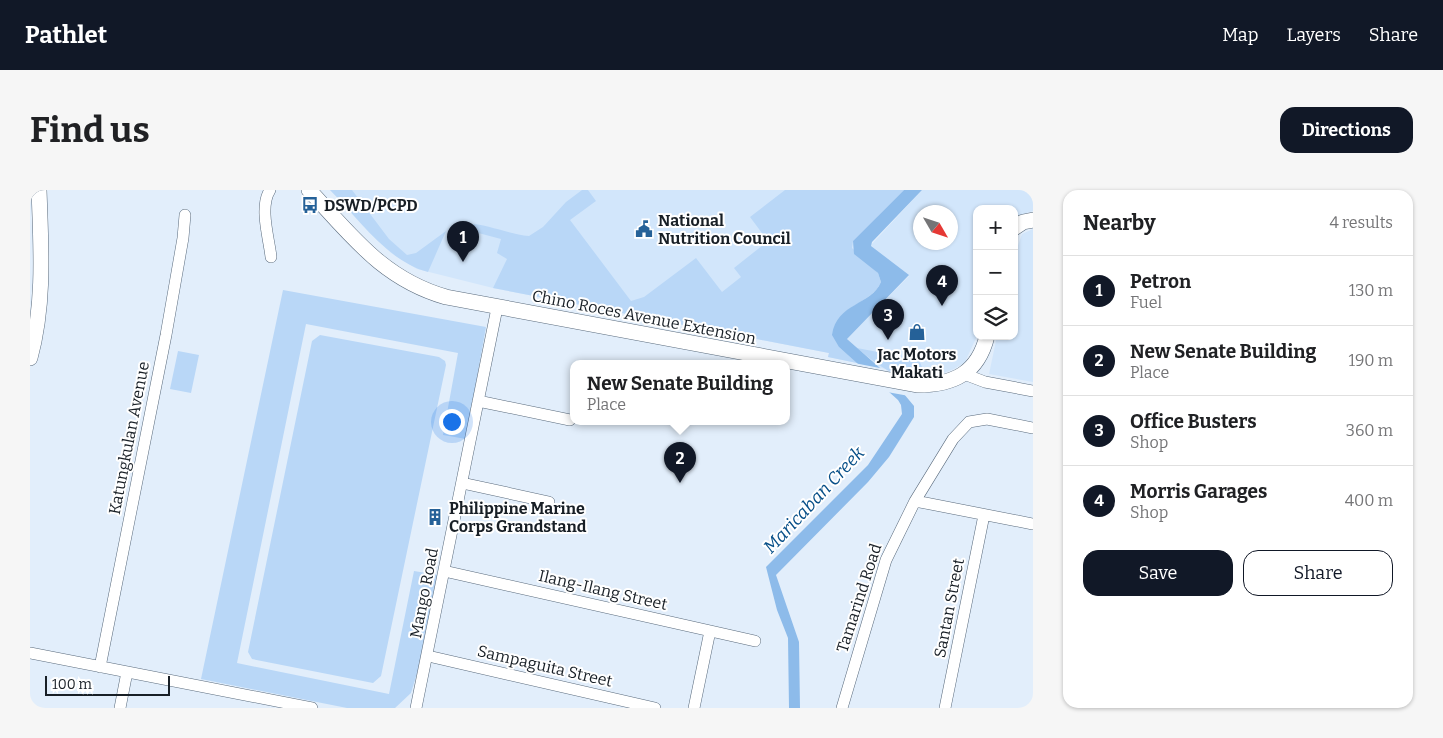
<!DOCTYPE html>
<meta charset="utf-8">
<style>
body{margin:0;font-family:Bitter,serif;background:#f6f6f6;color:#202124}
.controls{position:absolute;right:15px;top:15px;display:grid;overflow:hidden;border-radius:10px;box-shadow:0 1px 4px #0004}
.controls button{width:45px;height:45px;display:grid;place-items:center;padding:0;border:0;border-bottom:1px solid #e0e0e0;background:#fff;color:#202124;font:25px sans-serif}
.compass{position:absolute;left:883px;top:15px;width:45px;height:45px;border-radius:50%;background:#fff;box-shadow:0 1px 4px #0004;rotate:129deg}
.scale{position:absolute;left:15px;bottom:12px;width:125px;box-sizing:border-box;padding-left:5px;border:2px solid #181f26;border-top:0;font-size:14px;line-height:18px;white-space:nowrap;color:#181f26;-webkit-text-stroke:4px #fff;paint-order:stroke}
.you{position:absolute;left:421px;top:231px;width:18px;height:18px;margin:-12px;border:4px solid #fff;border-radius:50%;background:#1a73e8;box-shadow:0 0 0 8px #1a73e833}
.badge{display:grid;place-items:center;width:32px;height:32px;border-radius:50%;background:#111827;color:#fff;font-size:16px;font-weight:700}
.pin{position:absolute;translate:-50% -41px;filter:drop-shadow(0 1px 2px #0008)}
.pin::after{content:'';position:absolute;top:26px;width:18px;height:15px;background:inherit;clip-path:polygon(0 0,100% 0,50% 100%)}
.popup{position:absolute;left:540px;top:170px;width:220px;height:65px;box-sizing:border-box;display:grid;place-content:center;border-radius:10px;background:#fff;filter:drop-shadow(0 1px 4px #0005);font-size:16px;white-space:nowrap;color:#757577}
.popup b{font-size:19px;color:#202124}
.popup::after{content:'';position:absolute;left:50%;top:100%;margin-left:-10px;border:10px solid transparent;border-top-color:#fff}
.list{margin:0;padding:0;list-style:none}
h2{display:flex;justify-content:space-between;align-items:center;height:65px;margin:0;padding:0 20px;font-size:21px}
h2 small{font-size:16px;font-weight:400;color:#757577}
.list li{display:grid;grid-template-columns:32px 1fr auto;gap:15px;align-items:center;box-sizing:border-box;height:70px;padding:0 20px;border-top:1px solid #e0e0e0}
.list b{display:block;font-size:19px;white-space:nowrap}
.list p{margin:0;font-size:16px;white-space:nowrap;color:#757577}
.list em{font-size:16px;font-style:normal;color:#757577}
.actions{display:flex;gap:10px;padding:15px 20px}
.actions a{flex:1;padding:11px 0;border:1px solid #111827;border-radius:15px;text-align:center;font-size:18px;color:#111827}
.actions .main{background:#111827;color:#fff}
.icon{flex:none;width:28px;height:28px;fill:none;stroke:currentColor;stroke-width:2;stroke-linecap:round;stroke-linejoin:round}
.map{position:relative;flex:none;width:1003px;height:518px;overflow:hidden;border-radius:15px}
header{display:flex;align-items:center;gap:30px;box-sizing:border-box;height:70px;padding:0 25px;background:#111827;color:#fff}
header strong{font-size:24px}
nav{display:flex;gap:28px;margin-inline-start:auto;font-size:18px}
.intro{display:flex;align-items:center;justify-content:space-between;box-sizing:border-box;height:120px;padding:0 30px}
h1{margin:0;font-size:35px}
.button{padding:12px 22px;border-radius:15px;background:#111827;color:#fff;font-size:18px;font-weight:700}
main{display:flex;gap:30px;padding:0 30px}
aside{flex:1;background:#fff;border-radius:15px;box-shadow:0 1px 4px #0004}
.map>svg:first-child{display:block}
</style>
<header>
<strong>Pathlet</strong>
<nav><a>Map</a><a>Layers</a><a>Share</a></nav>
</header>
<div class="intro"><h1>Find us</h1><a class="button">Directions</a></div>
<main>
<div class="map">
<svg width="1003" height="518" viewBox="0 0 1003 518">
<rect width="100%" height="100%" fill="#e2eefb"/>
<path fill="#d2e6fb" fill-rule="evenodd" d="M300,0H874L848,25L805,151L827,173L798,167L799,163L463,98L387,79L361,63Z
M892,0H1003V21L984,27V19H947V146L935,172L924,179L897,189L850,178L817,149L879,86L842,59L841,55ZM891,22H921V52H891Z
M1003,39V192L959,184L967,146H984V67L992,44Z"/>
<path fill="#b9d7f7" d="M300,0H322L359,49L377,65L386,63L416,41L398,82C357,71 329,29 300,0Z
M552,0H558L566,11L540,30L601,111L614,107L666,68L692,102L711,87L704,78L738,51L720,27L755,0H874L823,51L822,58L848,83L851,92C843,111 817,114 807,132L809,157L827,173L798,167L799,163L463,98L477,69L467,63L471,49L422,36C448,28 473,44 499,46L513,37L536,12Z
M253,100L456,137L436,249L413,245L428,163L276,134L207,473L359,504L384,381L408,385L392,467L381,503L365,518H317L171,489Z
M290,145L409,167L415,171L416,175L351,486L343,493L222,469L218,462L282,151Z
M827,158L889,170L897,189C870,193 846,174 827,158Z
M148,161L169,165L161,203L140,199Z"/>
<path fill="#8dbbea" d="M874,0H892L842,52L841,56L879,85L817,149L850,178L874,204L884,216V227L859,267L838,292L746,385L769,452L770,518H759L758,448L747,420L736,377L838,275L872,224L871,215L868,210L809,157L802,145C807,112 841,116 851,92L848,83L824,64L823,51Z"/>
<path fill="#e2eefb" d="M824,173L855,179L879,206L857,202Z"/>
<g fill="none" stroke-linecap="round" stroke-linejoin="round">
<g stroke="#596a7c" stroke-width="12">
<path id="minor" d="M240,0C229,17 239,48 241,67
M934,184L955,192L1003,201
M448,211L540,230
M432,293L519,312
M885,311L1003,334
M414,381L725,451
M0,463L282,518
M398,466L625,518
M70,477L136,145L153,48L155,25
M90,518L97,482
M386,518L467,118
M664,518L680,441
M812,518L856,370L885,311L923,249L939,232L957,229L1003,238
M915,518L954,325"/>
</g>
<g stroke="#596a7c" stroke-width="16">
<path id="major" d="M279,0C322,46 353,89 416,107L887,195C924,195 948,183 957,146
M984,38L993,32L1003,30
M0,168C15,113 11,57 9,0"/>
</g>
<use href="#minor" stroke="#fff" stroke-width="11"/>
<use href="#major" stroke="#fff" stroke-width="15"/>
</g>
<defs>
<g id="bus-bare" transform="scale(1.35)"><path d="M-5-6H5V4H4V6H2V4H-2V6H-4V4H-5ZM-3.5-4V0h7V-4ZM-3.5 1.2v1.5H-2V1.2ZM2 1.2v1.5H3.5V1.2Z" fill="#256198" stroke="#fff" stroke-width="2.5" paint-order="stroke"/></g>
<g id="civic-bare" transform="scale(1.35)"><path d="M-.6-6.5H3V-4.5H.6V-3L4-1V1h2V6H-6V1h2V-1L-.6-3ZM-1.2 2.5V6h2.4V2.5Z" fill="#256198" stroke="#fff" stroke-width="2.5" paint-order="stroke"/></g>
<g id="shop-bare" transform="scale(1.35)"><path d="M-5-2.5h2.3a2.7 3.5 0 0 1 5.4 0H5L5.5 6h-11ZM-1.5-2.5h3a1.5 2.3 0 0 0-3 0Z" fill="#256198" stroke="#fff" stroke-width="2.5" paint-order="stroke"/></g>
<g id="building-bare" transform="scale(1.35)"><path d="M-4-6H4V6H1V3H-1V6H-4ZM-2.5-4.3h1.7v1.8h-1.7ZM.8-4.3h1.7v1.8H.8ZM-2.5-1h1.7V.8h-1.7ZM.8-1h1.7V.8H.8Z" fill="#256198" stroke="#fff" stroke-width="2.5" paint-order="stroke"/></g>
</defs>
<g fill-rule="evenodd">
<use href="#bus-bare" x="280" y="15"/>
<use href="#civic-bare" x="614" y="39"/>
<use href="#shop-bare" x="887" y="142"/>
<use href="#building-bare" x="405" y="327"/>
</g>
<g text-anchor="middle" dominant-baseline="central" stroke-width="4" stroke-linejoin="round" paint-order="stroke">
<g font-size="16" font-weight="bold" fill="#181f26" stroke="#fff" text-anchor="start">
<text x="294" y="15">DSWD/PCPD</text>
<text x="628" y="30">National<tspan x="628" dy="18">Nutrition Council</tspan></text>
<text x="887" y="164" text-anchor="middle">Jac Motors<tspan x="887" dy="18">Makati</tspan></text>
<text x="419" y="318">Philippine Marine<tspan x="419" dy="18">Corps Grandstand</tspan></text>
</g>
<g font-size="16" fill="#181f26" stroke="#fff">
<text transform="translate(614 127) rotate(11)">Chino Roces Avenue Extension</text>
<text transform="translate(99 248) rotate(-79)">Katungkulan Avenue</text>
<text transform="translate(573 400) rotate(13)">Ilang-Ilang Street</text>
<text transform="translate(394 403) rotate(-79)">Mango Road</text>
<text transform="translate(829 408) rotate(-72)">Tamarind Road</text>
<text transform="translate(919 418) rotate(-79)">Santan Street</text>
<text transform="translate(515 476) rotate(13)">Sampaguita Street</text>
</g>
<g font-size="18" font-style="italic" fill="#074f88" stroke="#fff">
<text transform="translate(784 310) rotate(-47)">Maricaban Creek</text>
</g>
</g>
</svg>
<div class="controls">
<button>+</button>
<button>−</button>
<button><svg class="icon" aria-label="layers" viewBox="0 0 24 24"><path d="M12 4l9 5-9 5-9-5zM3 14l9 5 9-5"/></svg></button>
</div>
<svg class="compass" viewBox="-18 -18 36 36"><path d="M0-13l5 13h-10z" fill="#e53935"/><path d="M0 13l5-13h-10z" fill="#757577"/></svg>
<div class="scale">100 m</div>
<div class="you"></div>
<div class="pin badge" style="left:433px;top:72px">1</div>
<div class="pin badge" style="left:650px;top:293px">2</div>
<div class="popup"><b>New Senate Building</b>Place</div>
<div class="pin badge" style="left:858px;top:150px">3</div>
<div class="pin badge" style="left:912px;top:116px">4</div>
</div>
<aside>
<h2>Nearby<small>4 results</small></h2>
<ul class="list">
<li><span class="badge">1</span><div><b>Petron</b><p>Fuel</p></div><em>130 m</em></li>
<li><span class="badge">2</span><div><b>New Senate Building</b><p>Place</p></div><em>190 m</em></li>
<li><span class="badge">3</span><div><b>Office Busters</b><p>Shop</p></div><em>360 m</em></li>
<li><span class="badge">4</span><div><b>Morris Garages</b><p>Shop</p></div><em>400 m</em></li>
</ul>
<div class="actions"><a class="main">Save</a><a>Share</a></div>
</aside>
</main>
